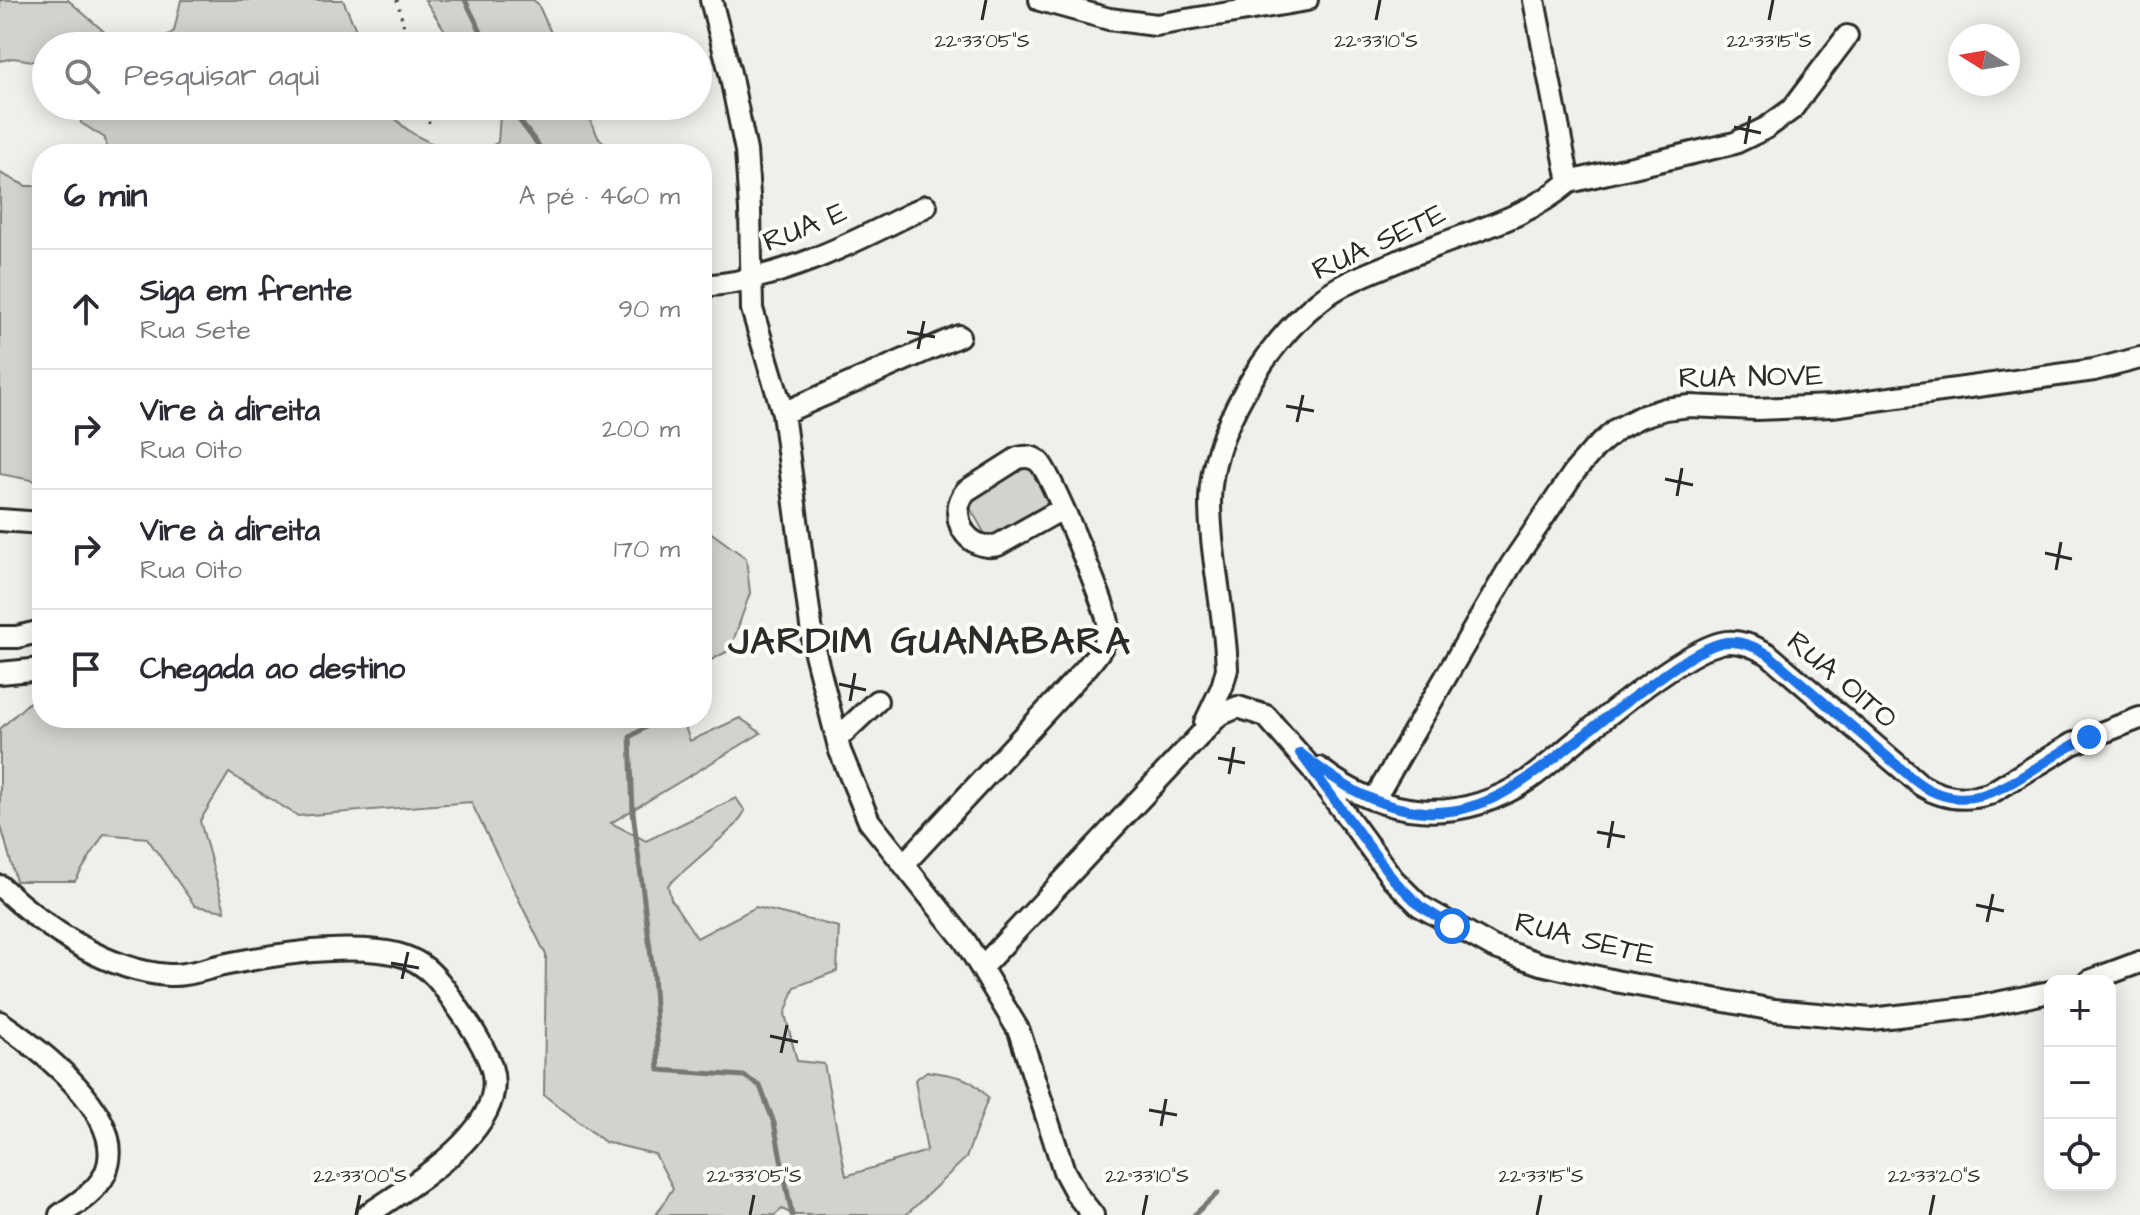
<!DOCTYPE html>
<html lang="pt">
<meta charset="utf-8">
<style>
body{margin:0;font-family:"Architects Daughter",sans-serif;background:#f2f2f3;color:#2b2b33}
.controls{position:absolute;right:24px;bottom:24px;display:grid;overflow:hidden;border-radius:16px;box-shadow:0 4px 20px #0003}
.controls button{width:72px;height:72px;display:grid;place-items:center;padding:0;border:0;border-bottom:2px solid #e1e1e2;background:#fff;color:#2b2b33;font:40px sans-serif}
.compass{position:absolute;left:1948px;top:24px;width:72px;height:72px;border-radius:50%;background:#fff;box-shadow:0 4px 20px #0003;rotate:281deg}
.stop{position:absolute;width:24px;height:24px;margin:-18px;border:6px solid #1a73e8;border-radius:50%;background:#fff}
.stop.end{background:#1a73e8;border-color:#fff;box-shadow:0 2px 8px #0008}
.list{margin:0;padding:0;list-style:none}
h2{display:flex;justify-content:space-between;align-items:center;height:104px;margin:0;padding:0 32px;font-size:34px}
h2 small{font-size:26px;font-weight:400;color:#7c7c81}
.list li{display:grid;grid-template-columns:52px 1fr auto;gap:24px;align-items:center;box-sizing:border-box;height:120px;padding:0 32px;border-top:2px solid #e1e1e2}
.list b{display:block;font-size:30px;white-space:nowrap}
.list p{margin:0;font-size:26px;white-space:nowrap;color:#7c7c81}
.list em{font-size:26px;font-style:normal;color:#7c7c81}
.icon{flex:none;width:44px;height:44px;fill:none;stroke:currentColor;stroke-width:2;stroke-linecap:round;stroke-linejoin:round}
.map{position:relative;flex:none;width:2140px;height:1215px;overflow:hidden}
.search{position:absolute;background:#fff;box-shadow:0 4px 20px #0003;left:32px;top:32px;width:680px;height:88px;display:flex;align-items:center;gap:20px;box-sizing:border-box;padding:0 28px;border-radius:44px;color:#7c7c81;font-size:30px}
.panel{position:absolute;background:#fff;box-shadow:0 4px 20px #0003;left:32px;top:144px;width:680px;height:584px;border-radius:32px}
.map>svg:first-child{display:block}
</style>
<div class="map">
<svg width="2140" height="1215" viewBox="0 0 2140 1215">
<rect width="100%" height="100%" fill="#f0efeb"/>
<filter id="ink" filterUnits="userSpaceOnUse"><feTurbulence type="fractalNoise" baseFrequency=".0125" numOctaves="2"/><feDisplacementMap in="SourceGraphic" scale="16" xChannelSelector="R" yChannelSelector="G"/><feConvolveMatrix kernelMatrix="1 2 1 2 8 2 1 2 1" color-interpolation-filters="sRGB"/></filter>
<g filter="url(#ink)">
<path fill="#d3d2cf" stroke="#7f7e7d" stroke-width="2" d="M0,0H68L116,42L112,46H46V63L13,58L0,61Z
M181,0H343L363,46H152L174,31Z
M425,0H533L538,4L557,46H455Z
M78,106H388C400,134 432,143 458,154H107L105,138L81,123Z
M494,106H584L598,137L616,154H478L498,142L500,116Z
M0,173L26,186H42V482L0,474Z
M1029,461L1054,503L989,541L965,499Z
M702,526L746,558L750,593L730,650L702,665Z
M42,693V718H682L690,741L740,718L761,733L611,823L646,841L736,798L745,811L736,825L668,885L671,899L697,938L756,907L839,927L837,971L795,987L785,1014L797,1061L824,1064L846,1176L927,1151L915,1080L927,1071C953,1076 971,1075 988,1098L966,1158L906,1215H794L782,1209L775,1215H656L673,1188L655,1154L605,1142L544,1095L546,955L471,802L298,816L229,773L200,821L225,911L195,906L147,838L104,834L75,881H16L0,822V729L37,695Z"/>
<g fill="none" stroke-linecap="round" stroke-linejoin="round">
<path stroke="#777775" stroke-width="5" d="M465,0L488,46
M513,106L519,120L545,154
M660,718L630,737L633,812L653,973L659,1070L744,1076L760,1086L774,1123L792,1215
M1194,1215L1218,1193"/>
<g stroke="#2b2b2b" stroke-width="26">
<path id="minor" d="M711,0L730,73L746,151L750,210L752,309L783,413L814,649L840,751L869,821L965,941L1019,1031L1064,1171L1077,1195L1093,1215
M1040,0L1109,19L1156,25L1307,0
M1569,182L1735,143L1766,128L1792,109L1847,36
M702,286C781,281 857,241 926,206
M783,413L959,336
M0,520L42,523
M0,637H17L42,631
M0,673L42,669
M1205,723L1222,687L1227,669C1225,612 1210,556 1210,500C1211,433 1266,343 1318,302C1344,280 1379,270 1410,256C1464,233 1523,221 1569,182L1534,0
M837,739L877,701
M1319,768C1384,819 1458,826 1528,780C1548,766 1565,749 1585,734C1615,709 1685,652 1721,643C1738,639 1754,646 1768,654L1921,785C1943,799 1965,801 1989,794L2072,744L2140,718
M1374,800L1511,565L1575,471L1595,448L1617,429L1640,417L1665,409L1690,406L1756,409L1832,406L2094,370L2140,358
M904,864L1087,667C1098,654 1109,641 1108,623C1107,608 1051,475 1040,463C1034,456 1026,456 1018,458L966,491C946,515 967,553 998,545L1062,509
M0,886C44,927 106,971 169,975C187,976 205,969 223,965C272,955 328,946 379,951C422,955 436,975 458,1008C471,1026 484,1046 491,1066C512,1129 409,1186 367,1215
M982,967L1219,715L1238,707L1266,716L1313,770L1393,879L1420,906L1493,947L1541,964L1615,981L1774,1010L1871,1019L1977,1007L2050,992
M2089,981L2140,962
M0,1022C39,1049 131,1117 105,1174C96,1192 76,1204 60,1215"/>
</g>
<path stroke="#2b2b2b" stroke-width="3" stroke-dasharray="2 6" stroke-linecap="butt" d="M397,0L409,46
M425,106L429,123"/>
<use href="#minor" stroke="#fdfcf7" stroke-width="20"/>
</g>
</g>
<g fill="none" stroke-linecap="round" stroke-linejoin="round" filter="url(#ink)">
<path stroke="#1a73e8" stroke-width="10" d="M1452,926L1420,906L1393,879L1300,753C1338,783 1376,809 1425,812C1491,816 1537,771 1585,734C1608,715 1633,697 1658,679C1676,666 1699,649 1721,643C1738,639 1754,646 1768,654L1913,779C1977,831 2031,762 2089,737"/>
</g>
<path fill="none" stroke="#2b2b2b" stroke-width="3" d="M982,20L986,0M1376,20L1380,0M1769,20L1773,0M1734,127L1761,133M1745,144L1750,116M907,332L935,337M918,349L924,321M1286,406L1314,411M1297,422L1303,395M1665,479L1693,485M1677,496L1682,468M2045,553L2072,559M2056,570L2061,542M839,684L866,690M850,701L855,673M1218,758L1245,763M1229,774L1234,747M1597,832L1625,837M1608,848L1613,821M1976,905L2004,911M1987,922L1993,894M391,963L419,968M402,979L408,952M770,1036L798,1042M781,1053L787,1025M1149,1110L1177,1115M1161,1126L1166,1099M356,1215L360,1195M750,1215L754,1195M1143,1215L1147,1195M1537,1215L1541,1195M1930,1215L1934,1195"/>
<g text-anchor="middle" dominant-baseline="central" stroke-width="8" stroke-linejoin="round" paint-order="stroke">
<g font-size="30" fill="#2b2b2b" stroke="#fdfcf7">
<text transform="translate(805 227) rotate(-22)">RUA E</text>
<text transform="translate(1379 242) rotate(-25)">RUA SETE</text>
<text transform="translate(1751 377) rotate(-1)">RUA NOVE</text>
<text transform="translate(1842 680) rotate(40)">RUA OITO</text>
<text transform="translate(1585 939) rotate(14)">RUA SETE</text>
</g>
<g font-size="38" font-weight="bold" letter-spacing="2" fill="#2b2b2b" stroke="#fdfcf7">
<text x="930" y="642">JARDIM GUANABARA</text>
</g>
</g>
<g font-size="20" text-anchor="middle" fill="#2b2b2b" stroke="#fdfcf7" stroke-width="8" stroke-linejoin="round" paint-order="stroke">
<text x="982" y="47">22°33'05"S</text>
<text x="1376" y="47">22°33'10"S</text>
<text x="1769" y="47">22°33'15"S</text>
<text x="360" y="1182">22°33'00"S</text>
<text x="754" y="1182">22°33'05"S</text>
<text x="1147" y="1182">22°33'10"S</text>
<text x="1541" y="1182">22°33'15"S</text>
<text x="1934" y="1182">22°33'20"S</text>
</g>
</svg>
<div class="controls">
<button>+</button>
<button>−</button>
<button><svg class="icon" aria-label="locate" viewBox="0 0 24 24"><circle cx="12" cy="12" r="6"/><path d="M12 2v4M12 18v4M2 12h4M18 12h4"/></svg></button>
</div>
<svg class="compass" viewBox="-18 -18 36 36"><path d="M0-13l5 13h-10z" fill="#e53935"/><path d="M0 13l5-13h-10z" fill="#7c7c81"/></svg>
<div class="stop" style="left:1452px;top:926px"></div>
<div class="stop end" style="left:2089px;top:737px"></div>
<div class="search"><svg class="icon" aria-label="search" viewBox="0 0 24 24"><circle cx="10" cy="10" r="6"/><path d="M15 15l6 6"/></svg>Pesquisar aqui</div>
<section class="panel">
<h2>6 min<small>A pé · 460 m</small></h2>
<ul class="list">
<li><svg class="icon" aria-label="ahead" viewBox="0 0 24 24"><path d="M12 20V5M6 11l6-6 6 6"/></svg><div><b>Siga em frente</b><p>Rua Sete</p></div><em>90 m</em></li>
<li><svg class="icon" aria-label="right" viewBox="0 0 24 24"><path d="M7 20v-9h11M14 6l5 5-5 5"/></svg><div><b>Vire à direita</b><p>Rua Oito</p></div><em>200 m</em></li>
<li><svg class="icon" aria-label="right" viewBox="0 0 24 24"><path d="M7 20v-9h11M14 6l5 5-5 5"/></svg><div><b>Vire à direita</b><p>Rua Oito</p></div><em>170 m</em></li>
<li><svg class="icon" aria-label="arrive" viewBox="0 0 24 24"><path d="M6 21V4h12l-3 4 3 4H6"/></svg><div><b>Chegada ao destino</b></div></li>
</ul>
</section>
</div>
